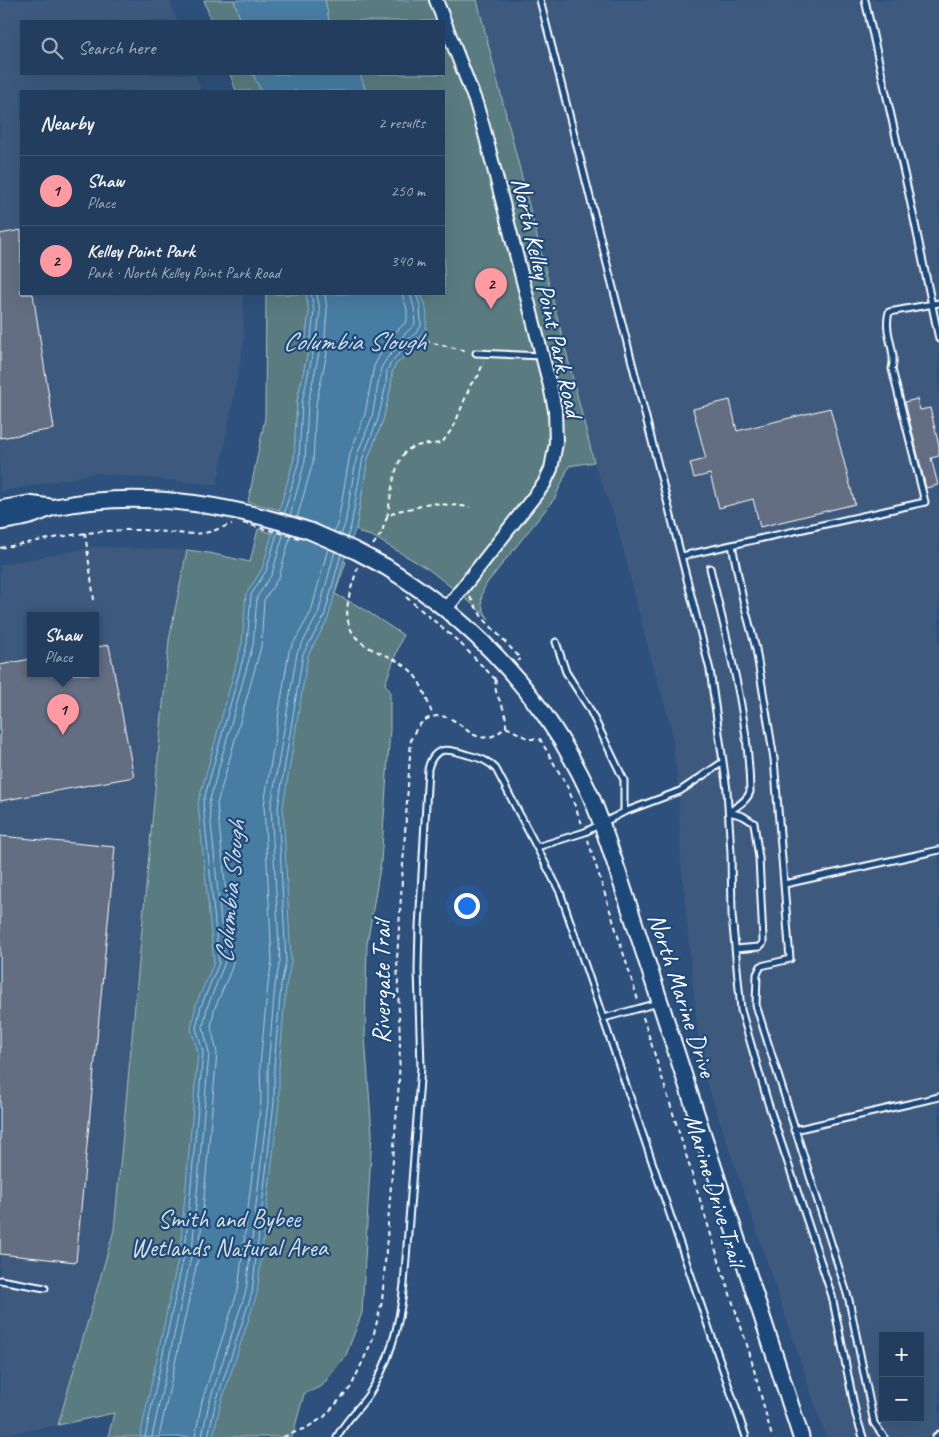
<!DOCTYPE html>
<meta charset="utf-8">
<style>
body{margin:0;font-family:Caveat,sans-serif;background:#2a4463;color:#f1f3f6}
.controls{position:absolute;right:15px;bottom:15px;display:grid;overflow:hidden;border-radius:0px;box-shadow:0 5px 20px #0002}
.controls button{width:45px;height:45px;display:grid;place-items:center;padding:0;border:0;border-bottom:1px solid #3f5672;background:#223d5d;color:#f1f3f6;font:25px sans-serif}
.you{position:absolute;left:466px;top:905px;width:18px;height:18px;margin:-12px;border:4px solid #fff;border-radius:50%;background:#1a73e8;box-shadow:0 0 0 8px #1a73e833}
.badge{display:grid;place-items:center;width:32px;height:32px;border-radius:50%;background:#ff9aa2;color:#111;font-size:16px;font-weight:700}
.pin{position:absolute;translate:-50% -41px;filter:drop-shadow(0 1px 2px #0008)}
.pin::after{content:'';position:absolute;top:26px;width:18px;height:15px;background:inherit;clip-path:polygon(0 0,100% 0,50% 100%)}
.popup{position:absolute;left:27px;top:612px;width:72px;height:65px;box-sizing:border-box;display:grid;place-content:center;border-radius:0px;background:#223d5d;filter:drop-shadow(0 1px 4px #0005);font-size:16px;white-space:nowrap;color:#a2aebc}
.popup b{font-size:19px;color:#f1f3f6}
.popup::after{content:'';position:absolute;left:50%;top:100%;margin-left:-10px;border:10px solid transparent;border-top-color:#223d5d}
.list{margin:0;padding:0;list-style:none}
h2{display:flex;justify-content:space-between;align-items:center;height:65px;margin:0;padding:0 20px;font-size:21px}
h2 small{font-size:16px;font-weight:400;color:#a2aebc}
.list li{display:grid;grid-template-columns:32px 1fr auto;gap:15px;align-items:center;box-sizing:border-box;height:70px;padding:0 20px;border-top:1px solid #3f5672}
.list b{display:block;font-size:19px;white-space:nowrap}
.list p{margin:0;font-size:16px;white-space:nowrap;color:#a2aebc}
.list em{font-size:16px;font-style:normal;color:#a2aebc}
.icon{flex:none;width:28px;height:28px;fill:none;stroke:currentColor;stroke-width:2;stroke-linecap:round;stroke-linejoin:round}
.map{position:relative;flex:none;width:939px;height:1437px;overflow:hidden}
.search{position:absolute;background:#223d5d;box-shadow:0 5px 20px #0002;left:20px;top:20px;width:425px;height:55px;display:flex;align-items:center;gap:12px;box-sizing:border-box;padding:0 18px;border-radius:0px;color:#a2aebc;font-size:19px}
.panel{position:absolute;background:#223d5d;box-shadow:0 5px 20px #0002;left:20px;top:90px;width:425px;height:205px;border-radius:0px}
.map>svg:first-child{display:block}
</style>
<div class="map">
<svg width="939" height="1437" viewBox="0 0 939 1437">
<rect width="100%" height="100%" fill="#2d517c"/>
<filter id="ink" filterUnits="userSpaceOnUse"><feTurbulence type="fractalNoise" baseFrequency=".02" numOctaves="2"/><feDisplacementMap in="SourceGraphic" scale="10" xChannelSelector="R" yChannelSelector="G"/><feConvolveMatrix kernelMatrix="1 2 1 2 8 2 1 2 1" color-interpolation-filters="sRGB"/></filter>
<g filter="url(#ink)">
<path fill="#3d5a7e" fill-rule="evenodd" d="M0,0H169L177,21H21V74H195L201,91H21V294H243L244,341L217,485L96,473L0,492Z
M477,0H939V1437H826L701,1065L681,862L678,784L671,725L649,652L616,521L594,462ZM883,1336H920V1418H883Z
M94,547L187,550L169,640L114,1230L58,1425L0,1435V565ZM30,616H96V674H30Z"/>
<path fill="#5a7c80" stroke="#acbec0" d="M204,0H234L241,21H211Z
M325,0H477L594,462L569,466L555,498L487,583C479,596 480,607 489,619L465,598L428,569L372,536L360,533L356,528L368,458L383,420L391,386L392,372L396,364L406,355L409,345L420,336L425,303L420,294H444V91H366L360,74H444V21H329Z
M230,74H253L261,91H236Z
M266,294H306L309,312L306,337L308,352L297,401L294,459L280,510L248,502L265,418Z
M258,529L284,537L346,562L335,594L362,608L403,635L385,684L390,691V729L381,862L367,944L365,1036L372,1134L362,1313L346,1355L322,1386L304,1394L292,1437H108L114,1413L58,1425L114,1230L169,640L187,550L209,553L250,562Z"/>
<path fill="#467da2" stroke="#90b1c7" d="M234,0H325L329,21H241Z
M253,74H360L366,91H261Z
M306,294H420L425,303L427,315L426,328L420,336L409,345L406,355L396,364L392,372L391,386L383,420L368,458L356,528L343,563L328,619L308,655L283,807L291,962L286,986L279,1067V1102L257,1294L220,1406L213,1437H140L180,1250L198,1052L191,1029L196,1004L214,963L198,803L242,643L246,594L262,569L294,459L297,401L308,352L306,337L309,312Z"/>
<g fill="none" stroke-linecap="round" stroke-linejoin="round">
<path stroke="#b5cbda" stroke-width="1" d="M284,514L299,460L302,402L313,352L311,337L314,311L311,294
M290,516L305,461L308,403L319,353L317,336L320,311L317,294
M297,518L313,462L316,404L327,353L325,336L327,310L325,294
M334,532L338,522L350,454L365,414L374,366L381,353L389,345L395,333L407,321V309L402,294
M341,535L345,524L357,455L372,417L381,368L387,358L396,349L401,338L415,324L414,307L410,294
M347,537L351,526L363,457L378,419L386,385L387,370L392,361L401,352L405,342L416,333L421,326L420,305L416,294
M145,1437L185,1251L203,1052L196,1028L201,1006L219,963L203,803L247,644L251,595L266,571L278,530
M152,1437L192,1252L209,1053L203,1027L207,1008L225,962L209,803L253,645L257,597L272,574L284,532
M159,1437L199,1253L217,1053L211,1027L214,1010L231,970L233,962L217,804L261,647L264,600L279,577L291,534
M195,1437L202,1401L238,1290L261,1101L260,1065L268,984L272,961L264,805L289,651L311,612L328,548
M202,1437L209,1403L246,1291L268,1102V1066L275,985L280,961L271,806L297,653L318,614L335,551
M208,1437L215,1405L252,1293L274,1102V1066L281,985L286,962L278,807L303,654L324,617L341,554"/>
</g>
<path fill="#636e82" stroke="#fff" d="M21,230V294H33L54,429L0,438V234Z
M917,399L920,410L930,408L939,446V456L931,458L938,485L926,488L905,402Z
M730,400L737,431L830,408L855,504L760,527L753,499L719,508L710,474L694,478L690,463L706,459L693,409Z
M109,645L134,777L0,801V665L30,659V674H96V647Z
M0,836L115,847L76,1262L0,1254Z"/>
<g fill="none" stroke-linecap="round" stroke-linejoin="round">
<g stroke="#fff" stroke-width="9">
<path id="service" d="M540,0L710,670L727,790L731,853L732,915L741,1010L768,1103L832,1296L856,1415L863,1437
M865,0L909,195L939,339
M476,353L542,356
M732,545L743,600L756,649L774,759L790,959L761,966L757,974L756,1005L849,1300L874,1423L884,1437
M682,556L925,502L892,369C897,350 883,333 889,312L939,303
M710,568C727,641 749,716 750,792C747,801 737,806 729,812
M556,642L566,672L589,708L624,780V812
M729,812L743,816L754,823L759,858L763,939V943L759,947L735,949
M537,847L585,832L624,812L680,791L723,762
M785,884L939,850
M604,1018L658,1003
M794,1130L939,1097
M0,1280L45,1288
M337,1437C345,1421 359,1409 369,1394C391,1361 400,1322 404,1284L421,1067L418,969L419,927L428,769C434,744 450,749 468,755C479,758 488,760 496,769L560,892L746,1437
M936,1437L939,1434"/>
</g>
<g stroke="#fff" stroke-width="16">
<path id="tertiary" d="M436,0L476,103L484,130L550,386L555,410L556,443L551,469L544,484L446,609"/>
</g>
<g stroke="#fff" stroke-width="19">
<path id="secondary" d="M0,509L28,504L50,507
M0,522C10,520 20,519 30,516C38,514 46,509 55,507C140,489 229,504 310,531
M386,567C476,623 544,696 589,792C599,814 606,837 614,860L801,1437"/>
</g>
<path stroke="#fff" stroke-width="2" stroke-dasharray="5 4" stroke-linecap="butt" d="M416,339L467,351
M387,517C391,500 393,456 411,448C420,444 433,444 442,443L454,426L471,384L479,375L483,362
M85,533L94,600
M373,545L381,534L387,517L397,511L418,507L425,504L431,503L470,507
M0,548C44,540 88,530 133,530C156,529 180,536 203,533C213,532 222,527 232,524
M358,567C347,599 335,632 374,650C387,656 401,661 411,671C423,684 427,701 433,716
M406,597L460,643L496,680
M470,597L482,617L521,659L518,661
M506,727L529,739H540L568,788L582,824
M588,840L638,1000
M643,1017L721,1267L749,1351L772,1437
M283,1437L306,1428L324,1417L351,1387L372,1341L382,1302L399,1082L400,1041L397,959L411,739C418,722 432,710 451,719C464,725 472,740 489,737C495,736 501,731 506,727C506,722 506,716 504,711C501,700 493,693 496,680"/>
<use href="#service" stroke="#1f4a7a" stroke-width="5"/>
<use href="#tertiary" stroke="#1f4a7a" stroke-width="12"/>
<use href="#secondary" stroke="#1f4a7a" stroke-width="15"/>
<g stroke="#fff" stroke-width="19" stroke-linecap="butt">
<path id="secondary-bridge" d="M310,531L356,551L386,567"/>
</g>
<path stroke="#fff" stroke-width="2" stroke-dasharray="5 4" stroke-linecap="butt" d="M243,523L299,538"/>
<use href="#secondary-bridge" stroke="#1f4a7a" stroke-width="15"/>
</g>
</g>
<g text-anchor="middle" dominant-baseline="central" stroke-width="4.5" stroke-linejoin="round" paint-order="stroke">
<g font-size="25" fill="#fff" stroke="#1f4a7a">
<text transform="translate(547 297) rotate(77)">North Kelley Point Park Road</text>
<text transform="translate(382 982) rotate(-90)">Rivergate Trail</text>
<text transform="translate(682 995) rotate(72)">North Marine Drive</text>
<text transform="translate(715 1190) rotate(73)">Marine Drive Trail</text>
</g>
<g font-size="25" fill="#d6dedf" stroke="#1f4a7a">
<text x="229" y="1219">Smith and Bybee<tspan x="229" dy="29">Wetlands Natural Area</tspan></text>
</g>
<g font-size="26" font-style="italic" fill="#d1dee8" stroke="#1f4a7a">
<text x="354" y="341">Columbia Slough</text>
<text transform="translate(230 892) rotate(-85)">Columbia Slough</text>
</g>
</g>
</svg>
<div class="controls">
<button>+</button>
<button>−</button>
</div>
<div class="you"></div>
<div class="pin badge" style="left:63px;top:735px">1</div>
<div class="popup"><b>Shaw</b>Place</div>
<div class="pin badge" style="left:491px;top:309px">2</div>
<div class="search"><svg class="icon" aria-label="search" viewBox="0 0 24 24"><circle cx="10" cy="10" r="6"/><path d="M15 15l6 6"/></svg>Search here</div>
<section class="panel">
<h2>Nearby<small>2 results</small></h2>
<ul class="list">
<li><span class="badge">1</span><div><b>Shaw</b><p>Place</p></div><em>250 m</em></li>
<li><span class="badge">2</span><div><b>Kelley Point Park</b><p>Park · North Kelley Point Park Road</p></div><em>340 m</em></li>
</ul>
</section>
</div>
